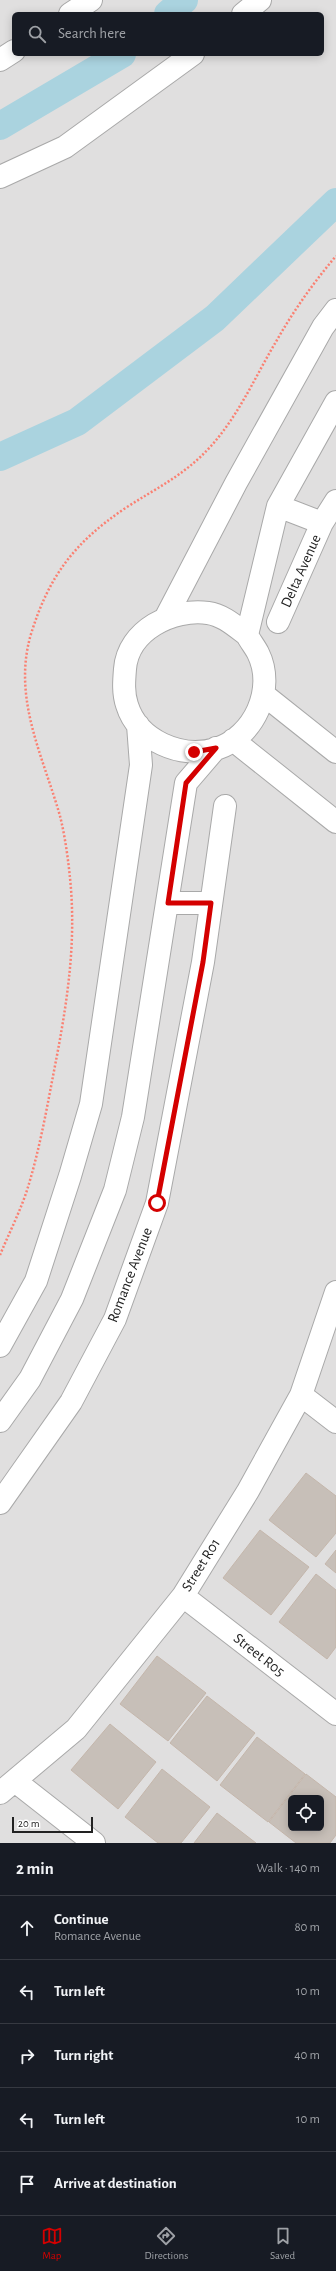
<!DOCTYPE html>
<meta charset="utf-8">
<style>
body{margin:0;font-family:"Alegreya Sans",sans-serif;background:#242831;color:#f1f3f6}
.controls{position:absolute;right:12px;bottom:12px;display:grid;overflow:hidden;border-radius:6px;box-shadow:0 2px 10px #0003}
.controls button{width:36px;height:36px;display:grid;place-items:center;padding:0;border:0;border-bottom:1px solid #363941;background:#171b24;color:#f1f3f6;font:20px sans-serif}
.scale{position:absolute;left:12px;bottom:10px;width:81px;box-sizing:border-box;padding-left:4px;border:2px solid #222;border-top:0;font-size:11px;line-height:14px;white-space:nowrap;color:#222;-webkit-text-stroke:3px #fff;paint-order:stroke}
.stop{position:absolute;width:12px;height:12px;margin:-9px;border:3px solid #d40000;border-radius:50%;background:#fff}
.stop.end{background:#d40000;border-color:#fff;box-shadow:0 1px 4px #0008}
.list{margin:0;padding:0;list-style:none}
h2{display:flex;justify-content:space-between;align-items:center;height:52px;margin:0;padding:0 16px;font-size:17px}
h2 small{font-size:13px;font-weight:400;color:#9ea1a6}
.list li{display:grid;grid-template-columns:26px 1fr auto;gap:12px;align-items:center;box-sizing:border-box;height:64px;padding:0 16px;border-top:1px solid #363941}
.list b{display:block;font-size:15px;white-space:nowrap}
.list p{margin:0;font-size:13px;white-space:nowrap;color:#9ea1a6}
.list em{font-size:13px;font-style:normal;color:#9ea1a6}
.icon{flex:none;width:22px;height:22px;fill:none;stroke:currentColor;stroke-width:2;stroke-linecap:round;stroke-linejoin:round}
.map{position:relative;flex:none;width:336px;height:1843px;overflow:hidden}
.search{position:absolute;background:#171b24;box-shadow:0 2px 10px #0003;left:12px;right:12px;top:12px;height:44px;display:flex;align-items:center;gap:10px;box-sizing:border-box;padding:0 14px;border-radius:6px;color:#9ea1a6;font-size:15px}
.sheet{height:372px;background:#171b24}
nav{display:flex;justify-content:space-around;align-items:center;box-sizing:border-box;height:56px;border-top:1px solid #363941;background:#171b24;font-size:11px;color:#9ea1a6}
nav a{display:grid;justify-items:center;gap:2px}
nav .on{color:#d40000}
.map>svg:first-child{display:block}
</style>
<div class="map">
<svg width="336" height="1843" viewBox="0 0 336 1843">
<rect width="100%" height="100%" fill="#f2efe9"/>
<path fill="#e0dfdf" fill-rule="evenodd" d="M0,0H336V1843H0ZM14,14H322V54H14ZM291,1798H321V1828H291Z"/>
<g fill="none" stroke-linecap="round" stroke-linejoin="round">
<path stroke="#aad3df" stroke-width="28" d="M168,14L184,0
M0,126L122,54
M0,457L77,422L215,318L336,202"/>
</g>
<path fill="#c7bfb8" stroke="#c4b6ab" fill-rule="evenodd" d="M306,1473L336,1496V1533L316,1557L269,1520Z
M260,1530L309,1567L271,1615L223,1578Z
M336,1550V1573L325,1564Z
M316,1574L336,1590V1647L327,1659L279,1622Z
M157,1656L206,1693L168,1741L120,1704Z
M207,1696L255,1733L217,1781L170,1743Z
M110,1724L156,1762L118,1809L71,1770Z
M257,1737L305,1774L268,1822L220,1785Z
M162,1769L210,1807L181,1843H158L125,1817Z
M306,1774L336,1797V1835L330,1843H296L269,1822ZM291,1798H321V1828H291Z
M217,1813L256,1843H194Z"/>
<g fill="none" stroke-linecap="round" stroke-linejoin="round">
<g stroke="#a9a9a9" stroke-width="24">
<path id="minor" d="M70,14L91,0
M243,14L260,0
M0,60L14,51
M0,177L65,147L193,54
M278,506L322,523
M166,617L236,483L323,327L336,310
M278,622L322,523L336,501
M247,635C235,626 223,615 208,613C173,608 128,630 125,669C124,681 123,693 127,705C138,741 181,759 216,749C254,737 276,689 258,653C255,647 250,641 247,635L278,506L336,402
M263,694L336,752
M233,740L336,822
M168,903H211
M0,1346L36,1281L70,1176L91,1104L141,765L138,725
M301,1395L336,1422
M0,1421L30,1379L72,1299L115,1190L133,1117L186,783L216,748
M0,1503L71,1402L115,1319L157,1203L203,962L225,806
M183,1596L336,1714
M15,1781L94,1843
M0,1793L76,1729L183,1596L248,1491L301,1395L336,1292"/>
</g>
<path stroke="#fa8072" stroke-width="2.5" stroke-dasharray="2 2" stroke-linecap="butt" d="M0,1255C9,1233 21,1210 28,1187C39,1151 46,1113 53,1076C66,1010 77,946 70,878C68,858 65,836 60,816C43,756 12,698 31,634C49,576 74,543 124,509C156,488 184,476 211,446C239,415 256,375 277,340C294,310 314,282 336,256"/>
<use href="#minor" stroke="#fff" stroke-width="22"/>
</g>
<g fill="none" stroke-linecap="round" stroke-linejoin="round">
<path stroke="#d40000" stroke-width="5" d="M157,1203L203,962L211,903H168L186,783L216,748L194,752"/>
</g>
<g text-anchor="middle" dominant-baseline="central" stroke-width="3" stroke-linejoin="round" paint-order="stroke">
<g font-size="15" fill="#222" stroke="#fff">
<text transform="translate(301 571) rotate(-66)">Delta Avenue</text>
<text transform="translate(130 1275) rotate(-69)">Romance Avenue</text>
<text transform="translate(201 1565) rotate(-58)">Street R01</text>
<text transform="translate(259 1655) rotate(38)">Street R05</text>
</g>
</g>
</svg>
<div class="controls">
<button><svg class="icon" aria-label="locate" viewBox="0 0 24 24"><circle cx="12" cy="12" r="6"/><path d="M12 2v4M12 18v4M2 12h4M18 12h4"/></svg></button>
</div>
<div class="scale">20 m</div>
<div class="stop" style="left:157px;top:1203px"></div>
<div class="stop end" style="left:194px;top:752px"></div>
<div class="search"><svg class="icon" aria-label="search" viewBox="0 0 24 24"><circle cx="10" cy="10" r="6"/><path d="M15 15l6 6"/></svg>Search here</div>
</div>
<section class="sheet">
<h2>2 min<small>Walk · 140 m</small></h2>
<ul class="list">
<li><svg class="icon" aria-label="ahead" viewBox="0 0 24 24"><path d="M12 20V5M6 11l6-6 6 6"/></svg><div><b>Continue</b><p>Romance Avenue</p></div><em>80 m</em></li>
<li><svg class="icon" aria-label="left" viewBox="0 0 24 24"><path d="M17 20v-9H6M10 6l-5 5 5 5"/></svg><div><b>Turn left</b></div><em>10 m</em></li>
<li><svg class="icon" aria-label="right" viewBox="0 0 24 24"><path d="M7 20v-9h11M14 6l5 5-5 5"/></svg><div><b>Turn right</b></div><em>40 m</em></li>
<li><svg class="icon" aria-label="left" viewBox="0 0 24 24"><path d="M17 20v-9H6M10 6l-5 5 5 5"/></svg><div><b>Turn left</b></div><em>10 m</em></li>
<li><svg class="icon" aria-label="arrive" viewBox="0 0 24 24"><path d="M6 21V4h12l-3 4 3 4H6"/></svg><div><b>Arrive at destination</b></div></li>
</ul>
</section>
<nav>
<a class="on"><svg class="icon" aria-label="map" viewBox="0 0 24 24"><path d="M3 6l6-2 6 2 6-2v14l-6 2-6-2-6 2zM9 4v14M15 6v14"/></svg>Map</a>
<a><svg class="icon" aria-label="directions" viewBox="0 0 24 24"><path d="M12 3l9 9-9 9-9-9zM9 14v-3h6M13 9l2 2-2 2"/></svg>Directions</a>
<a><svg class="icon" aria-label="saved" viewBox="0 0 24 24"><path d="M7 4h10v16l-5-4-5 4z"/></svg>Saved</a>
</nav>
